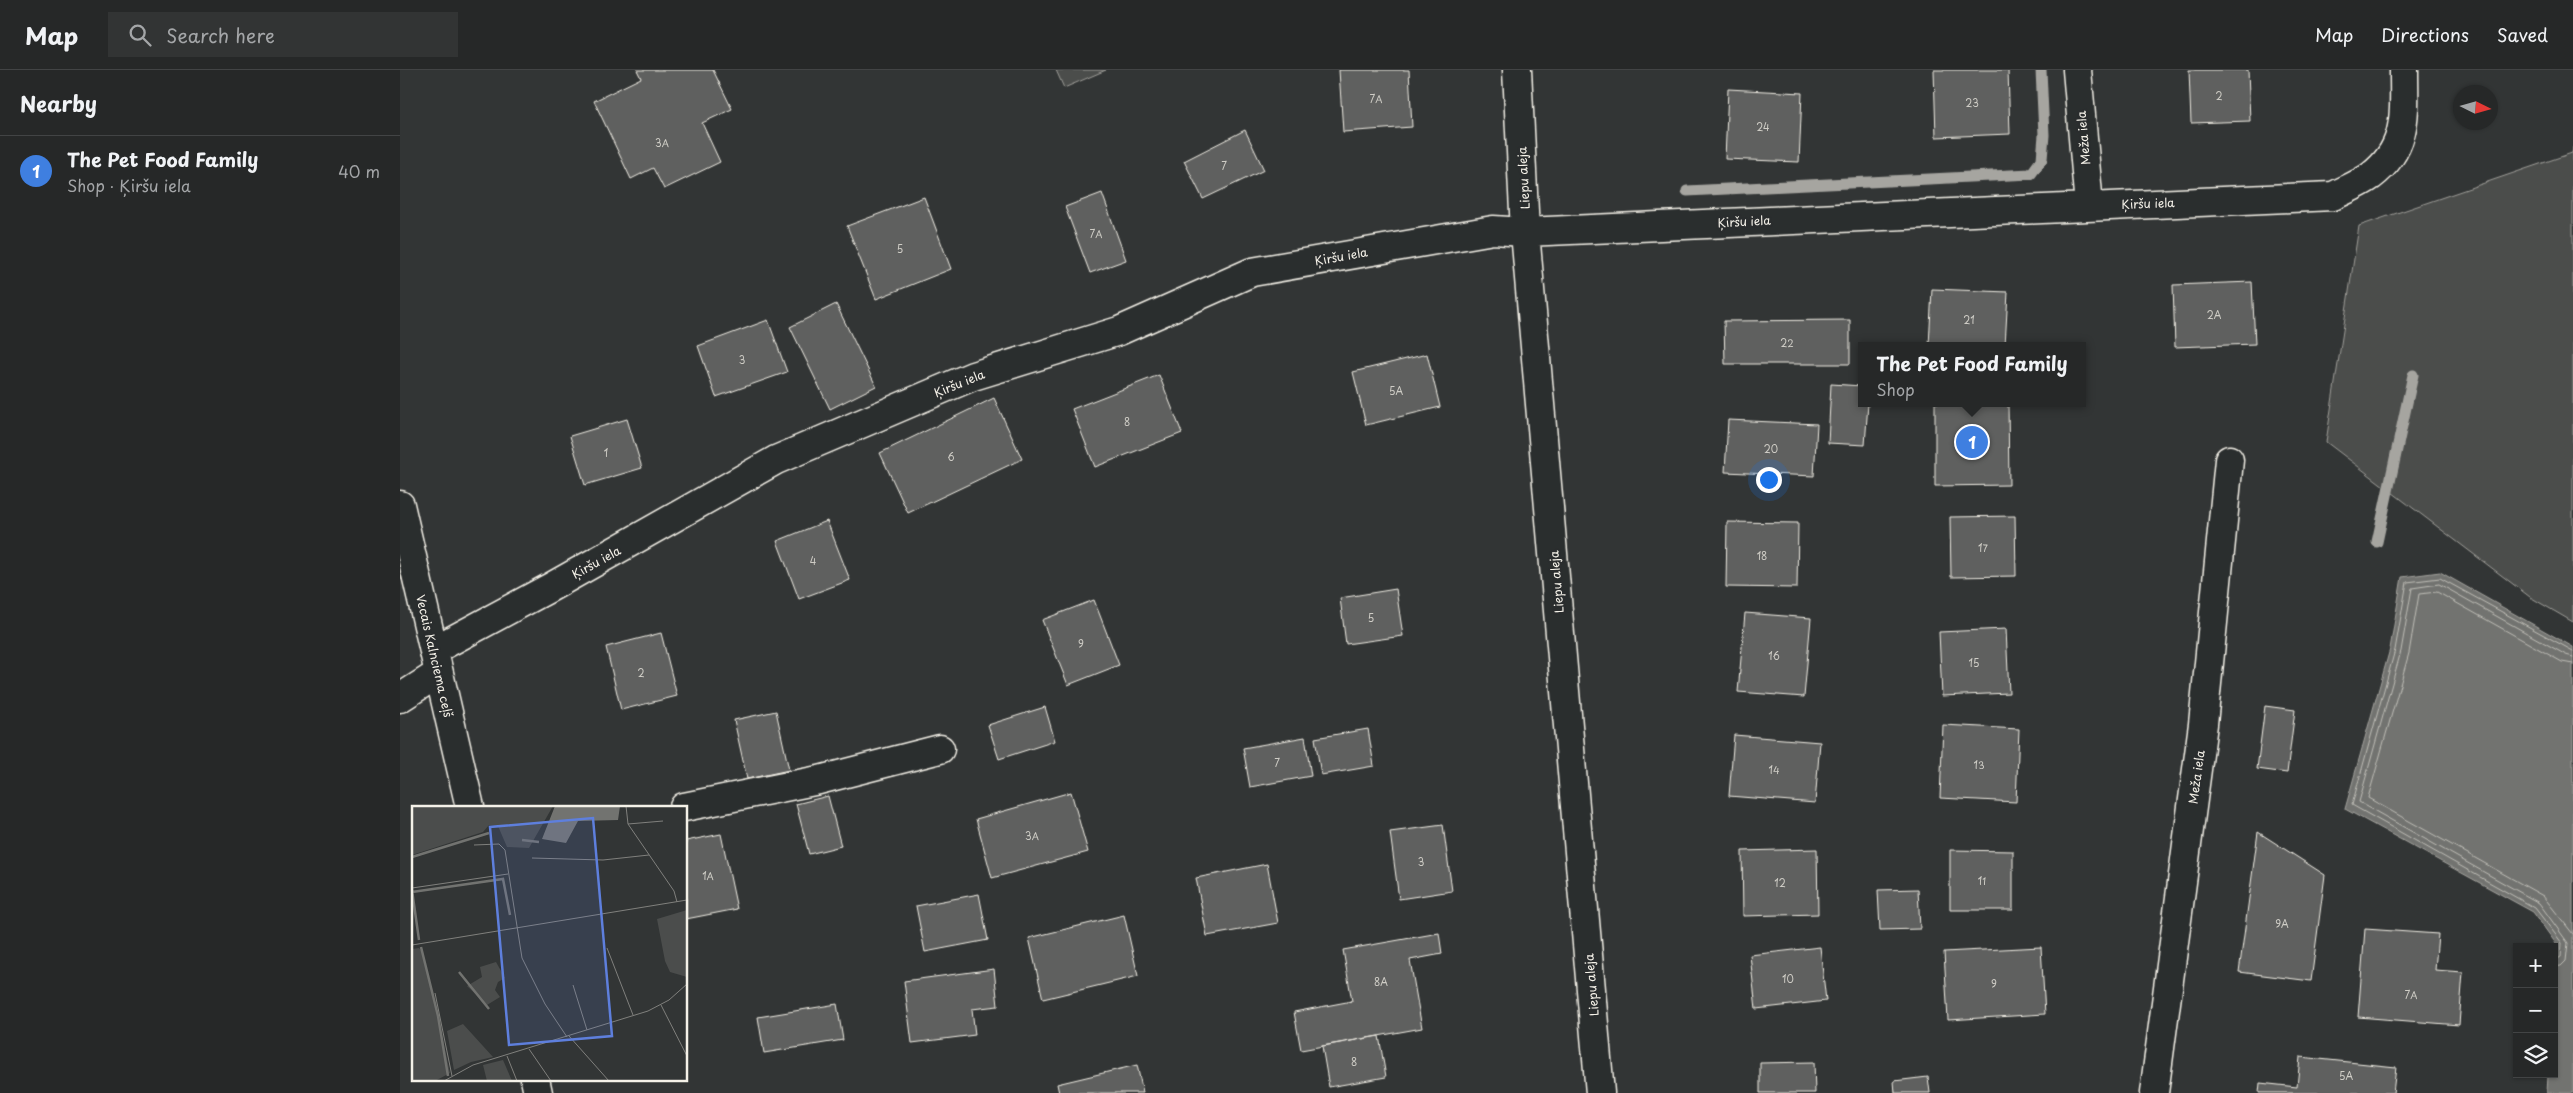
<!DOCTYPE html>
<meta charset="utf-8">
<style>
body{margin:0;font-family:"Playpen Sans",sans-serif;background:#323434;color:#f1f3f6}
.controls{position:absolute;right:15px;bottom:15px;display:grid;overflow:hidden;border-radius:0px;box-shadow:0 1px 4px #0004}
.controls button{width:45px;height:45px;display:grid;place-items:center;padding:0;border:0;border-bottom:1px solid #424445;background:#262828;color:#f1f3f6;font:25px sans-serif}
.compass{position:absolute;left:2053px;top:15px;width:45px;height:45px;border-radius:50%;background:#262828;box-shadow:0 1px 4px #0004;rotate:95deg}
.you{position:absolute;left:1368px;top:409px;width:18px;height:18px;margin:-12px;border:4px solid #fff;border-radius:50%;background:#1a73e8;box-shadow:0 0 0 8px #1a73e833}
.badge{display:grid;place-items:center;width:32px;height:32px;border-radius:50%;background:#ea580c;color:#fff;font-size:16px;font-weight:700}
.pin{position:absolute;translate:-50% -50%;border:2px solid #fff;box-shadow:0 1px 5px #0006}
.popup{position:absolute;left:1458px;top:272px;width:228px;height:65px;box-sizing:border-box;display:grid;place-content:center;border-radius:0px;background:#262828;filter:drop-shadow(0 1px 4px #0005);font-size:16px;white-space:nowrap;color:#a4a6a8}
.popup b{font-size:19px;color:#f1f3f6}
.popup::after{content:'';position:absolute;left:50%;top:100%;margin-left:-10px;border:10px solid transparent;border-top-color:#262828}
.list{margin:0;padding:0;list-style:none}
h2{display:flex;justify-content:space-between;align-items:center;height:65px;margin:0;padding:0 20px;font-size:21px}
h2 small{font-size:16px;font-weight:400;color:#a4a6a8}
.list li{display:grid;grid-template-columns:32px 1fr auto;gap:15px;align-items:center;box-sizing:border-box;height:70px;padding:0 20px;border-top:1px solid #424445}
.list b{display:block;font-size:19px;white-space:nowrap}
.list p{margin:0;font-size:16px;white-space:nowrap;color:#a4a6a8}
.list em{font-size:16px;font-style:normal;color:#a4a6a8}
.icon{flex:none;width:28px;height:28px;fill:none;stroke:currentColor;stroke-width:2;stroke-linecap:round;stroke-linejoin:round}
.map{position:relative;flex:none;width:2173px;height:1023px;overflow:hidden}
header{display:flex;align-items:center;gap:30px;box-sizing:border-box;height:70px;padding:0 25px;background:#262828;border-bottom:1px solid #424445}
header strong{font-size:24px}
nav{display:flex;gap:28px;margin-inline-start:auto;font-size:18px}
.search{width:350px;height:45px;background:#323434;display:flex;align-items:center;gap:12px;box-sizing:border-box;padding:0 18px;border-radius:0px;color:#a4a6a8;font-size:19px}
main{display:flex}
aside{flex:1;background:#262828}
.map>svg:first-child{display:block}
</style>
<header>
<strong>Map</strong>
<div class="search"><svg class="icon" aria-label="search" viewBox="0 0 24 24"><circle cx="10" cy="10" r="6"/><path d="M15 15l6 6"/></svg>Search here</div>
<nav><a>Map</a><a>Directions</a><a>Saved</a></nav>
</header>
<main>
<aside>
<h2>Nearby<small></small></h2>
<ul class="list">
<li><span class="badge" style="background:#3f7fe0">1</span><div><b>The Pet Food Family</b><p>Shop · Ķiršu iela</p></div><em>40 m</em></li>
</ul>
</aside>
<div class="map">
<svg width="2173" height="1023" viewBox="0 0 2173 1023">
<rect width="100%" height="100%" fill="#323535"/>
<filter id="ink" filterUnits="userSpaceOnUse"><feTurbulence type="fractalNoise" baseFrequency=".02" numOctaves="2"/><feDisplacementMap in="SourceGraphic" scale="10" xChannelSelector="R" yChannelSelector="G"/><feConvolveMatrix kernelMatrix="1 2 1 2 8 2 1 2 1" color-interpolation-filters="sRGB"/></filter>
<g filter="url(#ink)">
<path fill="#4b4d4c" stroke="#a09f9a" d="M656,0H706L664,18Z
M2173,77V552L2130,527L1926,372L1959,156L2172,83Z"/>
<path fill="#727370" stroke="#a6a5a0" d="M2040,502L2173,577V1023H2147L2148,1004H2154V920L2157,875L2133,842L1945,739L1990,579L2002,507Z"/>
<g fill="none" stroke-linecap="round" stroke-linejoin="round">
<path stroke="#c0bfb8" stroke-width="1" d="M2173,594L2162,592L2037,522L2019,524L2009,583L1968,728L2143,826L2173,864
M2154,891L2161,887L2162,873L2135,838L1952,735L1995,580L2007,512L2040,508L2173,581
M2154,897L2161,896L2166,891L2168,873L2139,833L1959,732L2001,581L2012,518L2039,514L2166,585L2173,587"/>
<path stroke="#a6a5a0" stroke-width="11" d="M1287,121L1631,104L1642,89L1644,65L1641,0
M1977,472L2013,305"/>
</g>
<path fill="#5f605f" stroke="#f4f1e8" d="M237,0H313L332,39L302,53L320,92L264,119L253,98L231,109L194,31L241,8Z
M939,0H1009L1012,57L943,62Z
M1534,0H1608L1610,64L1536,67Z
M1789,0H1848L1850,51L1791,53Z
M1328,19L1402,23L1399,92L1325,89Z
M845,60L864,100L803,129L784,91Z
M702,123L726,190L690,203L665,137Z
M524,127L551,199L476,229L447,156Z
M1852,212L1855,274L1775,277L1773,215Z
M1532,219L1608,222L1605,276H1529Z
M436,234L476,316L430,339L390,257Z
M368,250L387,302L316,327L298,276Z
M1450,250V294H1325L1324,251Z
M1027,284L1040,337L966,355L953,302Z
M759,305L782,363L695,397L672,339Z
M1431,314L1462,316V333H1468L1465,375L1428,373Z
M594,328L622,389L508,443L480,383Z
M1535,333H1608L1609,415L1535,416Z
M227,349L242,398L185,415L170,366Z
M1328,350L1417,354L1414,406L1325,402Z
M1615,446L1616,506L1551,507L1550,447Z
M427,451L450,510L399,529L377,471Z
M1327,452L1398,453L1397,518L1326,517Z
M996,519L1003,566L946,574L940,528Z
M694,530L719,595L668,615L642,550Z
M1345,543L1411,548L1404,627L1338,622Z
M1606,559L1609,623L1542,626L1539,562Z
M261,563L277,626L221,640L206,577Z
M1865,636L1895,640L1887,703L1857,699Z
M645,637L655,671L599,689L588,655Z
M376,641L389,700L347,709L334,650Z
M1543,655L1619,659L1616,732L1540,728Z
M968,659L974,696L921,705L915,668Z
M1334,665L1420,672L1415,733L1329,726Z
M905,667L911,706L850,717L843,678Z
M671,722L688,782L592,808L576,749Z
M428,726L441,776L409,784L396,734Z
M1043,755L1052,821L999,829L990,762Z
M1858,762L1925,805L1911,911L1839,902Z
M321,764L337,839L286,849V771Z
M1417,779L1418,844L1343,846L1342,781Z
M1550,780L1613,781V840H1550Z
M867,794L878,853L807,866L796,808Z
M1518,819L1520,859L1480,860L1478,820Z
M579,824L588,870L525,882L516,836Z
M724,845L738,906L643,929L629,868Z
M1965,859L2038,864L2035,900L2063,902L2059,955L1958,947Z
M1039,863L1042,884L1010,890L1022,958L901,980L894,942L952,931L943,880Z
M1420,877L1426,931L1356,939L1350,885Z
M1641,877L1645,944L1548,950L1544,882Z
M594,899L598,936L572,939L575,965L512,973L504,911Z
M437,934L443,970L364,983L358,947Z
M979,966L986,1007L929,1017L922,976Z
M1900,987L1996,997L1993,1023H1859L1860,1013L1897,1017Z
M1414,992L1415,1023H1360V993Z
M737,995L743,1023H659L657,1014Z
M1528,1007L1530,1023H1495L1494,1011Z"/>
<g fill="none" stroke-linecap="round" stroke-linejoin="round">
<g stroke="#f4f1e8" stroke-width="31">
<path id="minor" d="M1117,0L1125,162L1200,1023
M1677,0L1689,136
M0,435L70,737
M34,580L151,517L376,390L573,306L719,261L852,202L1093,160L1125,162L1933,126C1945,120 1960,114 1971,106C2009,77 2004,43 2004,0
M0,628L39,603
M284,737L419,710L540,679
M135,1009L138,1023
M1754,1023L1803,654L1829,390"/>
</g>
<use href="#minor" stroke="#2a2d2e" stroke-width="28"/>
</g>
</g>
<g text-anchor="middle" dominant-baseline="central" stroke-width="4.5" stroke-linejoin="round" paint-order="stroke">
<g font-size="10" fill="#cfcdc6">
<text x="1819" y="25">2</text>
<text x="976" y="28">7A</text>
<text x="1572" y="32">23</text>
<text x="1363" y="56">24</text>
<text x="262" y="72">3A</text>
<text x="824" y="95">7</text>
<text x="696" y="163">7A</text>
<text x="500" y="178">5</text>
<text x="1814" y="244">2A</text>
<text x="1569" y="249">21</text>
<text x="1387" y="272">22</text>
<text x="342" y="289">3</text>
<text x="996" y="320">5A</text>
<text x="727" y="351">8</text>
<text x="1371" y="378">20</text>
<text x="206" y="382">1</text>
<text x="551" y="386">6</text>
<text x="1583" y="477">17</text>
<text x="1362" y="485">18</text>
<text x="413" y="490">4</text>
<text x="971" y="547">5</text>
<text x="681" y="573">9</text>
<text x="1374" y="585">16</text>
<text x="1574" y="592">15</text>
<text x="241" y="602">2</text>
<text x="877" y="692">7</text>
<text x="1579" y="694">13</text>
<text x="1374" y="699">14</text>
<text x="632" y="765">3A</text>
<text x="1021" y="791">3</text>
<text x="308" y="805">1A</text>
<text x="1582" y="810">11</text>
<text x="1380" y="812">12</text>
<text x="1882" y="853">9A</text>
<text x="1388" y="908">10</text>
<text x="981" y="911">8A</text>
<text x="1594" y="913">9</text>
<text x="2011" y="924">7A</text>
<text x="954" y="991">8</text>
<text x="1946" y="1005">5A</text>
</g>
<g font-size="12" fill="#f4f1e8" stroke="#2a2d2e">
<text transform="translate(1683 68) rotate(-95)">Meža iela</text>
<text transform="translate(1123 108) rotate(-93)">Liepu aleja</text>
<text transform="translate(1748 133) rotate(-2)">Ķiršu iela</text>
<text transform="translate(1344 151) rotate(-3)">Ķiršu iela</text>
<text transform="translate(941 186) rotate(-10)">Ķiršu iela</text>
<text transform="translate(559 313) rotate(-22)">Ķiršu iela</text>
<text transform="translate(196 492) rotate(-29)">Ķiršu iela</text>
<text transform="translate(1156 512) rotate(-95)">Liepu aleja</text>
<text transform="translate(35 586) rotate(77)">Vecais Kalnciema ceļš</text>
<text transform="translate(1796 707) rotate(-82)">Meža iela</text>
<text transform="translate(1191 915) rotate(-95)">Liepu aleja</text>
</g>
</g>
<g transform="translate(12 736)">
<rect width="275" height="275" fill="#323535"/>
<path d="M0,0H141L117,42L95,41L86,20L77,19L71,26L0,49ZM275,104V171L258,166L253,155L245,113ZM7,142L10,145L21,187L38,267L23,275H0V143ZM84,156L93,172L86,176L83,184L88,191L75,199L55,180L70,171L68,161ZM51,218L81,251L59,256L42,264L35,225ZM91,254L100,275H75L71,259Z" fill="#4b4d4c"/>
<path d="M143,0H208L206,14L166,15L154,37L130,33Z" fill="#727370"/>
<path fill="none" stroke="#727370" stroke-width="2.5" d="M110,34L127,36M0,51L77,27M0,84L7,134M0,86L91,73L98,109M9,141L26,210L36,270M47,166L77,203"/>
<path fill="none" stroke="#80807d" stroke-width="1" d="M214,0L216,18L262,85L265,96M216,18L251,15M62,39L87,38L93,44L110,152L133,198L155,231M120,52L191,54L237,49M0,82L96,68M0,139L275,94M195,142L221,209M161,179L175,224M23,187L40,270M249,199L275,250M157,230L197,275M117,243L139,275M95,250L105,275M32,275L61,259L236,205L257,194L275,178"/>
<path fill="#5e7fdd" fill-opacity="0.15" stroke="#5e7fdd" stroke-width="2.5" d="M181,12L200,230L97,239L78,21Z"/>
<rect width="275" height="275" fill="none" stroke="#f4f1e8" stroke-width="2.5"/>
</g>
</svg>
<div class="controls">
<button>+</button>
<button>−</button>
<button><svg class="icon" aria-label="layers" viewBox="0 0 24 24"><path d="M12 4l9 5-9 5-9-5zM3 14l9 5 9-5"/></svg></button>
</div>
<svg class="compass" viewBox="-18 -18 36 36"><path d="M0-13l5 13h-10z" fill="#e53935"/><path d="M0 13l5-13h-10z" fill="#a4a6a8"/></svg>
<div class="you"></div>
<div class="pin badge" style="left:1572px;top:372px;background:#3f7fe0">1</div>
<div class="popup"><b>The Pet Food Family</b>Shop</div>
</div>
</main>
